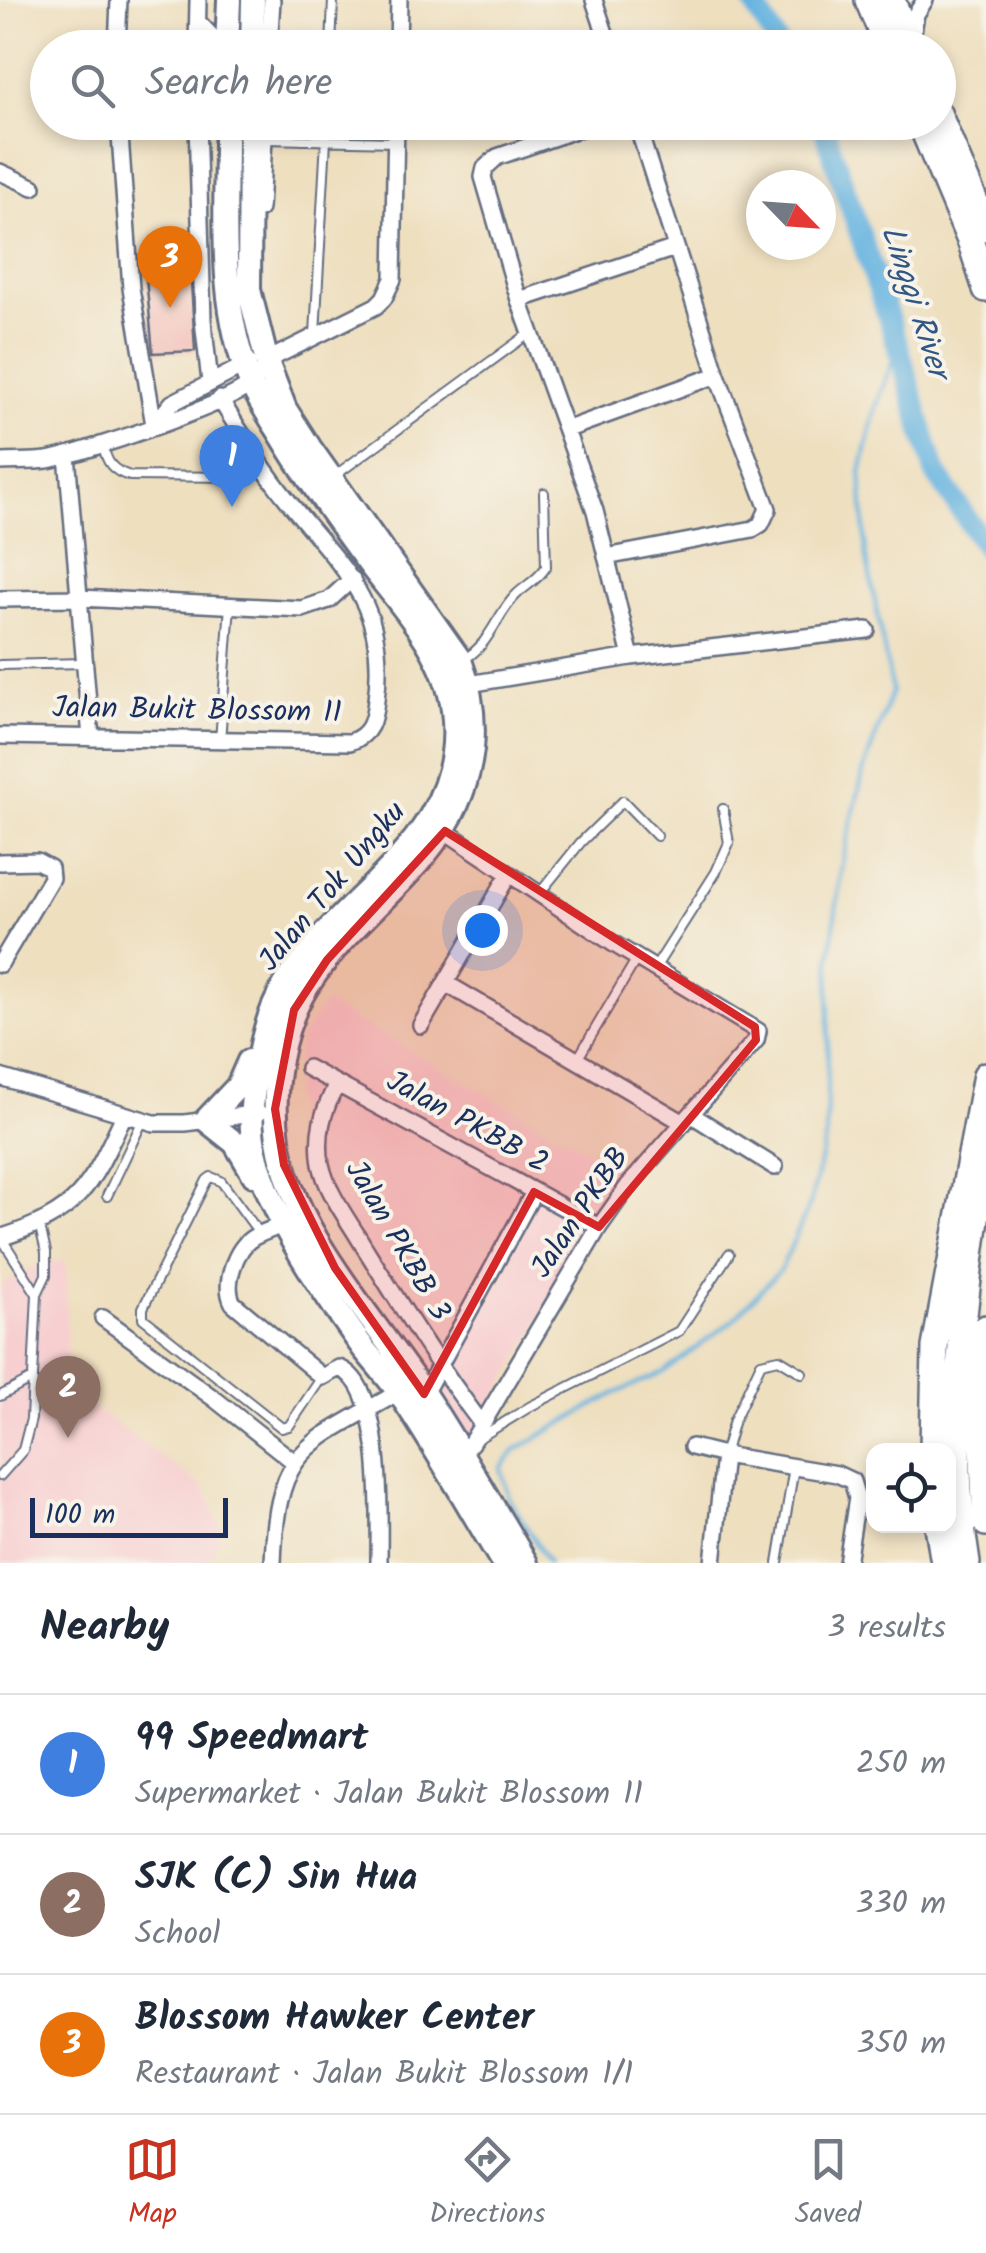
<!DOCTYPE html>
<meta charset="utf-8">
<style>
body{margin:0;font-family:Kalam,sans-serif;background:#f2f2f3;color:#1f2937}
.controls{position:absolute;right:30px;bottom:30px;display:grid;overflow:hidden;border-radius:20px;box-shadow:0 5px 15px #0003}
.controls button{width:90px;height:90px;display:grid;place-items:center;padding:0;border:0;border-bottom:2px solid #e0e1e3;background:#fff;color:#1f2937;font:50px sans-serif}
.compass{position:absolute;left:746px;top:170px;width:90px;height:90px;border-radius:50%;background:#fff;box-shadow:0 5px 15px #0003;rotate:115deg}
.scale{position:absolute;left:30px;bottom:25px;width:198px;box-sizing:border-box;padding-left:10px;border:5px solid #1b2f5e;border-top:0;font-size:28px;line-height:35px;white-space:nowrap;color:#1b2f5e;-webkit-text-stroke:8px #f7f3e8;paint-order:stroke}
.you{position:absolute;left:482px;top:930px;width:35px;height:35px;margin:-25px;border:8px solid #fff;border-radius:50%;background:#1a73e8;box-shadow:0 0 0 15px #1a73e833}
.badge{display:grid;place-items:center;width:65px;height:65px;border-radius:50%;background:#c8321e;color:#fff;font-size:32px;font-weight:700}
.pin{position:absolute;translate:-50% -82px;filter:drop-shadow(0 2px 5px #0008)}
.pin::after{content:'';position:absolute;top:52px;width:35px;height:30px;background:inherit;clip-path:polygon(0 0,100% 0,50% 100%)}
.list{margin:0;padding:0;list-style:none}
h2{display:flex;justify-content:space-between;align-items:center;height:130px;margin:0;padding:0 40px;font-size:42px}
h2 small{font-size:32px;font-weight:400;color:#747a83}
.list li{display:grid;grid-template-columns:65px 1fr auto;gap:30px;align-items:center;box-sizing:border-box;height:140px;padding:0 40px;border-top:2px solid #e0e1e3}
.list b{display:block;font-size:38px;white-space:nowrap}
.list p{margin:0;font-size:32px;white-space:nowrap;color:#747a83}
.list em{font-size:32px;font-style:normal;color:#747a83}
.icon{flex:none;width:55px;height:55px;fill:none;stroke:currentColor;stroke-width:2;stroke-linecap:round;stroke-linejoin:round}
.map{position:relative;flex:none;width:986px;height:1563px;overflow:hidden}
.search{position:absolute;background:#fff;box-shadow:0 5px 15px #0003;left:30px;right:30px;top:30px;height:110px;display:flex;align-items:center;gap:25px;box-sizing:border-box;padding:0 35px;border-radius:55px;color:#747a83;font-size:38px}
.sheet{height:550px;background:#fff}
nav{display:flex;justify-content:space-around;align-items:center;box-sizing:border-box;height:140px;border-top:2px solid #e0e1e3;background:#fff;font-size:28px;color:#747a83}
nav a{display:grid;justify-items:center;gap:5px}
nav .on{color:#c8321e}
.map>svg:first-child{display:block}
</style>
<div class="map">
<svg width="986" height="1563" viewBox="0 0 986 1563">
<rect width="100%" height="100%" fill="#f7f3e8"/>
<filter id="ink" filterUnits="userSpaceOnUse"><feTurbulence type="fractalNoise" baseFrequency=".01" numOctaves="2"/><feDisplacementMap in="SourceGraphic" scale="20" xChannelSelector="R" yChannelSelector="G"/><feConvolveMatrix kernelMatrix="1 2 1 2 8 2 1 2 1" color-interpolation-filters="sRGB"/></filter>
<filter id="wash" filterUnits="userSpaceOnUse"><feTurbulence type="fractalNoise" baseFrequency=".0048" numOctaves="4" result="noise"/><feDisplacementMap in="SourceGraphic" scale="40" xChannelSelector="R" yChannelSelector="G"/><feGaussianBlur stdDeviation="2.25" result="paint"/><feColorMatrix in="noise" values="0 0 0 0 0 0 0 0 0 0 0 0 0 0 0 0 0 1.4 0 .05"/><feComposite in="paint" operator="in"/></filter>
<g filter="url(#wash)">
<rect width="100%" height="100%" fill="#eedfbf"/>
<path fill="#f7cfd0" d="M325,1003L628,1173L471,1439L299,1169L293,1098L299,1040Z
M66,1261L67,1388L204,1488L222,1529L211,1559L205,1563H0V1286L24,1271L46,1263Z"/>
<g fill="none" stroke-linecap="round" stroke-linejoin="round">
<path stroke="#66b4e0" stroke-width="4" d="M548,1563L509,1498L501,1468L517,1449L614,1394L664,1372L732,1321L781,1269L810,1204L826,1136L830,960L842,863L864,769L892,691L866,554L861,472L875,410L898,346"/>
<path stroke="#66b4e0" stroke-width="22" d="M752,0L780,48
M822,122L898,346L935,472L986,547"/>
</g>
<g id="blocks">
<path fill="#f1b0aa" d="M190,264L195,351L153,353L145,266Z"/>
</g>
</g>
<g filter="url(#ink)">
<use href="#blocks" fill-opacity="0" stroke="#656d80" stroke-width="2.5"/>
<g fill="none" stroke-linecap="round" stroke-linejoin="round">
<g stroke="#656d80" stroke-width="12">
<path id="lane" d="M331,48L333,0
M265,139L396,142
M315,334L327,122
M103,444C106,462 112,471 130,476L239,477L260,464
M333,477L531,332
M464,659C490,645 496,615 516,595C526,585 538,580 546,567L544,493
M0,665L85,663
M220,741L230,605
M539,894L581,842L623,801L657,836
M655,968L716,872L729,843L723,809
M577,1060L637,958
M107,1196L143,1120
M260,1234L221,1181L211,1177L207,1180L143,1308V1318L282,1428L289,1426L322,1377
M2,1239L37,1294
M0,1396L32,1379
M479,1438L531,1406L679,1331L729,1254
M724,1455L734,1420L761,1363L779,1359L802,1373
M0,1476L23,1450L31,1419L37,1294L46,1275V1252L39,1223
M778,1563L794,1467"/>
</g>
<g stroke="#656d80" stroke-width="20">
<path id="street" d="M594,0L610,48
M198,22L223,48
M912,38L916,14L925,0
M117,48L119,0
M197,48L198,0
M269,48L272,0
M398,48L399,0
M119,122L131,288L154,425
M197,122L203,320L210,382
M599,122L497,157L485,168L483,177L519,300L595,511L631,657
M0,172L33,187
M260,209L265,122
M519,300L675,248
M154,425L172,403L249,363
M568,429L717,375
M67,455L91,738
M0,462C15,461 32,462 47,460C81,454 230,404 252,383C262,373 266,363 278,355L376,306L384,298L393,279L396,122
M606,557L753,529L761,524L768,509L717,375L636,122
M0,599L80,598L302,609L329,600L352,579
M469,684L631,657L867,630
M0,736L350,742C371,735 374,720 376,700C389,603 343,571 289,502C263,470 242,435 220,399
M445,831L614,944L758,1031L756,1040L628,1186L599,1227L471,1443L458,1451
M0,862L37,861L50,868L51,878L0,964
M447,984L684,1123
M421,1025L509,874
M308,1068L599,1227
M0,1077L154,1123H185L259,1113
M337,1084C323,1111 316,1133 321,1164C327,1193 348,1219 363,1245C401,1306 438,1366 481,1423
M692,1115L775,1167
M285,1224C275,1228 263,1232 254,1237C235,1248 223,1285 233,1303L322,1377L339,1368C385,1384 379,1522 379,1563
M0,1238C80,1212 90,1188 124,1115
M103,1318L216,1400L293,1461
M424,1394L534,1192
M692,1447L724,1455L837,1474L852,1481L857,1498L847,1563
M273,1563C277,1445 306,1446 399,1392
M713,1563L724,1455"/>
</g>
<g stroke="#656d80" stroke-width="28">
<path id="secondary" d="M227,48L229,0
M252,48L253,0
M226,122C227,209 216,302 251,383C258,400 270,417 280,433C308,480 340,525 373,569C406,611 446,655 453,710C469,835 352,886 292,974C272,1002 263,1032 258,1066C252,1097 248,1123 256,1155C271,1218 326,1296 364,1349C376,1364 389,1378 400,1394C437,1449 469,1507 503,1563
M250,122L249,290L267,362L285,409L310,448L460,660C471,690 475,718 472,749C460,859 360,901 307,987C280,1030 271,1090 278,1140C293,1234 374,1317 424,1394C460,1449 493,1507 526,1563
M249,1061L238,1086L206,1120L235,1143L254,1175"/>
</g>
<g stroke="#656d80" stroke-width="30">
<path id="primary" d="M868,0L888,48
M892,0L911,48
M938,113L986,228
M920,122L971,243L986,289
M986,1328L980,1394L986,1523
M933,1450L935,1347L986,1075
M938,1526L944,1563
M967,1563C944,1425 966,1287 986,1149"/>
</g>
<use href="#lane" stroke="#fff" stroke-width="8"/>
<use href="#street" stroke="#fff" stroke-width="15"/>
<use href="#secondary" stroke="#fff" stroke-width="22"/>
<use href="#primary" stroke="#fff" stroke-width="25"/>
</g>
</g>
<path fill="#d62828" fill-opacity="0.2" stroke="#d62828" stroke-width="8" stroke-linejoin="round" d="M445,831L755,1027L756,1040L599,1227L534,1192L424,1394L335,1268L284,1165L275,1109L294,1010L327,960Z"/>
<g text-anchor="middle" dominant-baseline="central" stroke-width="8" stroke-linejoin="round" paint-order="stroke">
<g font-size="30" fill="#1b2f5e" stroke="#f7f3e8">
<text transform="translate(197 711) rotate(1)">Jalan Bukit Blossom 11</text>
<text transform="translate(333 887) rotate(-50)">Jalan Tok Ungku</text>
<text transform="translate(467 1123) rotate(29)">Jalan PKBB 2</text>
<text transform="translate(581 1213) rotate(-56)">Jalan PKBB</text>
<text transform="translate(397 1241) rotate(60)">Jalan PKBB 3</text>
</g>
<g font-size="32" font-style="italic" fill="#325785" stroke="#f7f3e8">
<text transform="translate(914 302) rotate(72)">Linggi River</text>
</g>
</g>
</svg>
<div class="controls">
<button><svg class="icon" aria-label="locate" viewBox="0 0 24 24"><circle cx="12" cy="12" r="6"/><path d="M12 2v4M12 18v4M2 12h4M18 12h4"/></svg></button>
</div>
<svg class="compass" viewBox="-18 -18 36 36"><path d="M0-13l5 13h-10z" fill="#e53935"/><path d="M0 13l5-13h-10z" fill="#747a83"/></svg>
<div class="scale">100 m</div>
<div class="you"></div>
<div class="pin badge" style="left:232px;top:507px;background:#3f7fe0">1</div>
<div class="pin badge" style="left:68px;top:1438px;background:#8d6e63">2</div>
<div class="pin badge" style="left:170px;top:308px;background:#e8710a">3</div>
<div class="search"><svg class="icon" aria-label="search" viewBox="0 0 24 24"><circle cx="10" cy="10" r="6"/><path d="M15 15l6 6"/></svg>Search here</div>
</div>
<section class="sheet">
<h2>Nearby<small>3 results</small></h2>
<ul class="list">
<li><span class="badge" style="background:#3f7fe0">1</span><div><b>99 Speedmart</b><p>Supermarket · Jalan Bukit Blossom 11</p></div><em>250 m</em></li>
<li><span class="badge" style="background:#8d6e63">2</span><div><b>SJK (C) Sin Hua</b><p>School</p></div><em>330 m</em></li>
<li><span class="badge" style="background:#e8710a">3</span><div><b>Blossom Hawker Center</b><p>Restaurant · Jalan Bukit Blossom 1/1</p></div><em>350 m</em></li>
</ul>
</section>
<nav>
<a class="on"><svg class="icon" aria-label="map" viewBox="0 0 24 24"><path d="M3 6l6-2 6 2 6-2v14l-6 2-6-2-6 2zM9 4v14M15 6v14"/></svg>Map</a>
<a><svg class="icon" aria-label="directions" viewBox="0 0 24 24"><path d="M12 3l9 9-9 9-9-9zM9 14v-3h6M13 9l2 2-2 2"/></svg>Directions</a>
<a><svg class="icon" aria-label="saved" viewBox="0 0 24 24"><path d="M7 4h10v16l-5-4-5 4z"/></svg>Saved</a>
</nav>
